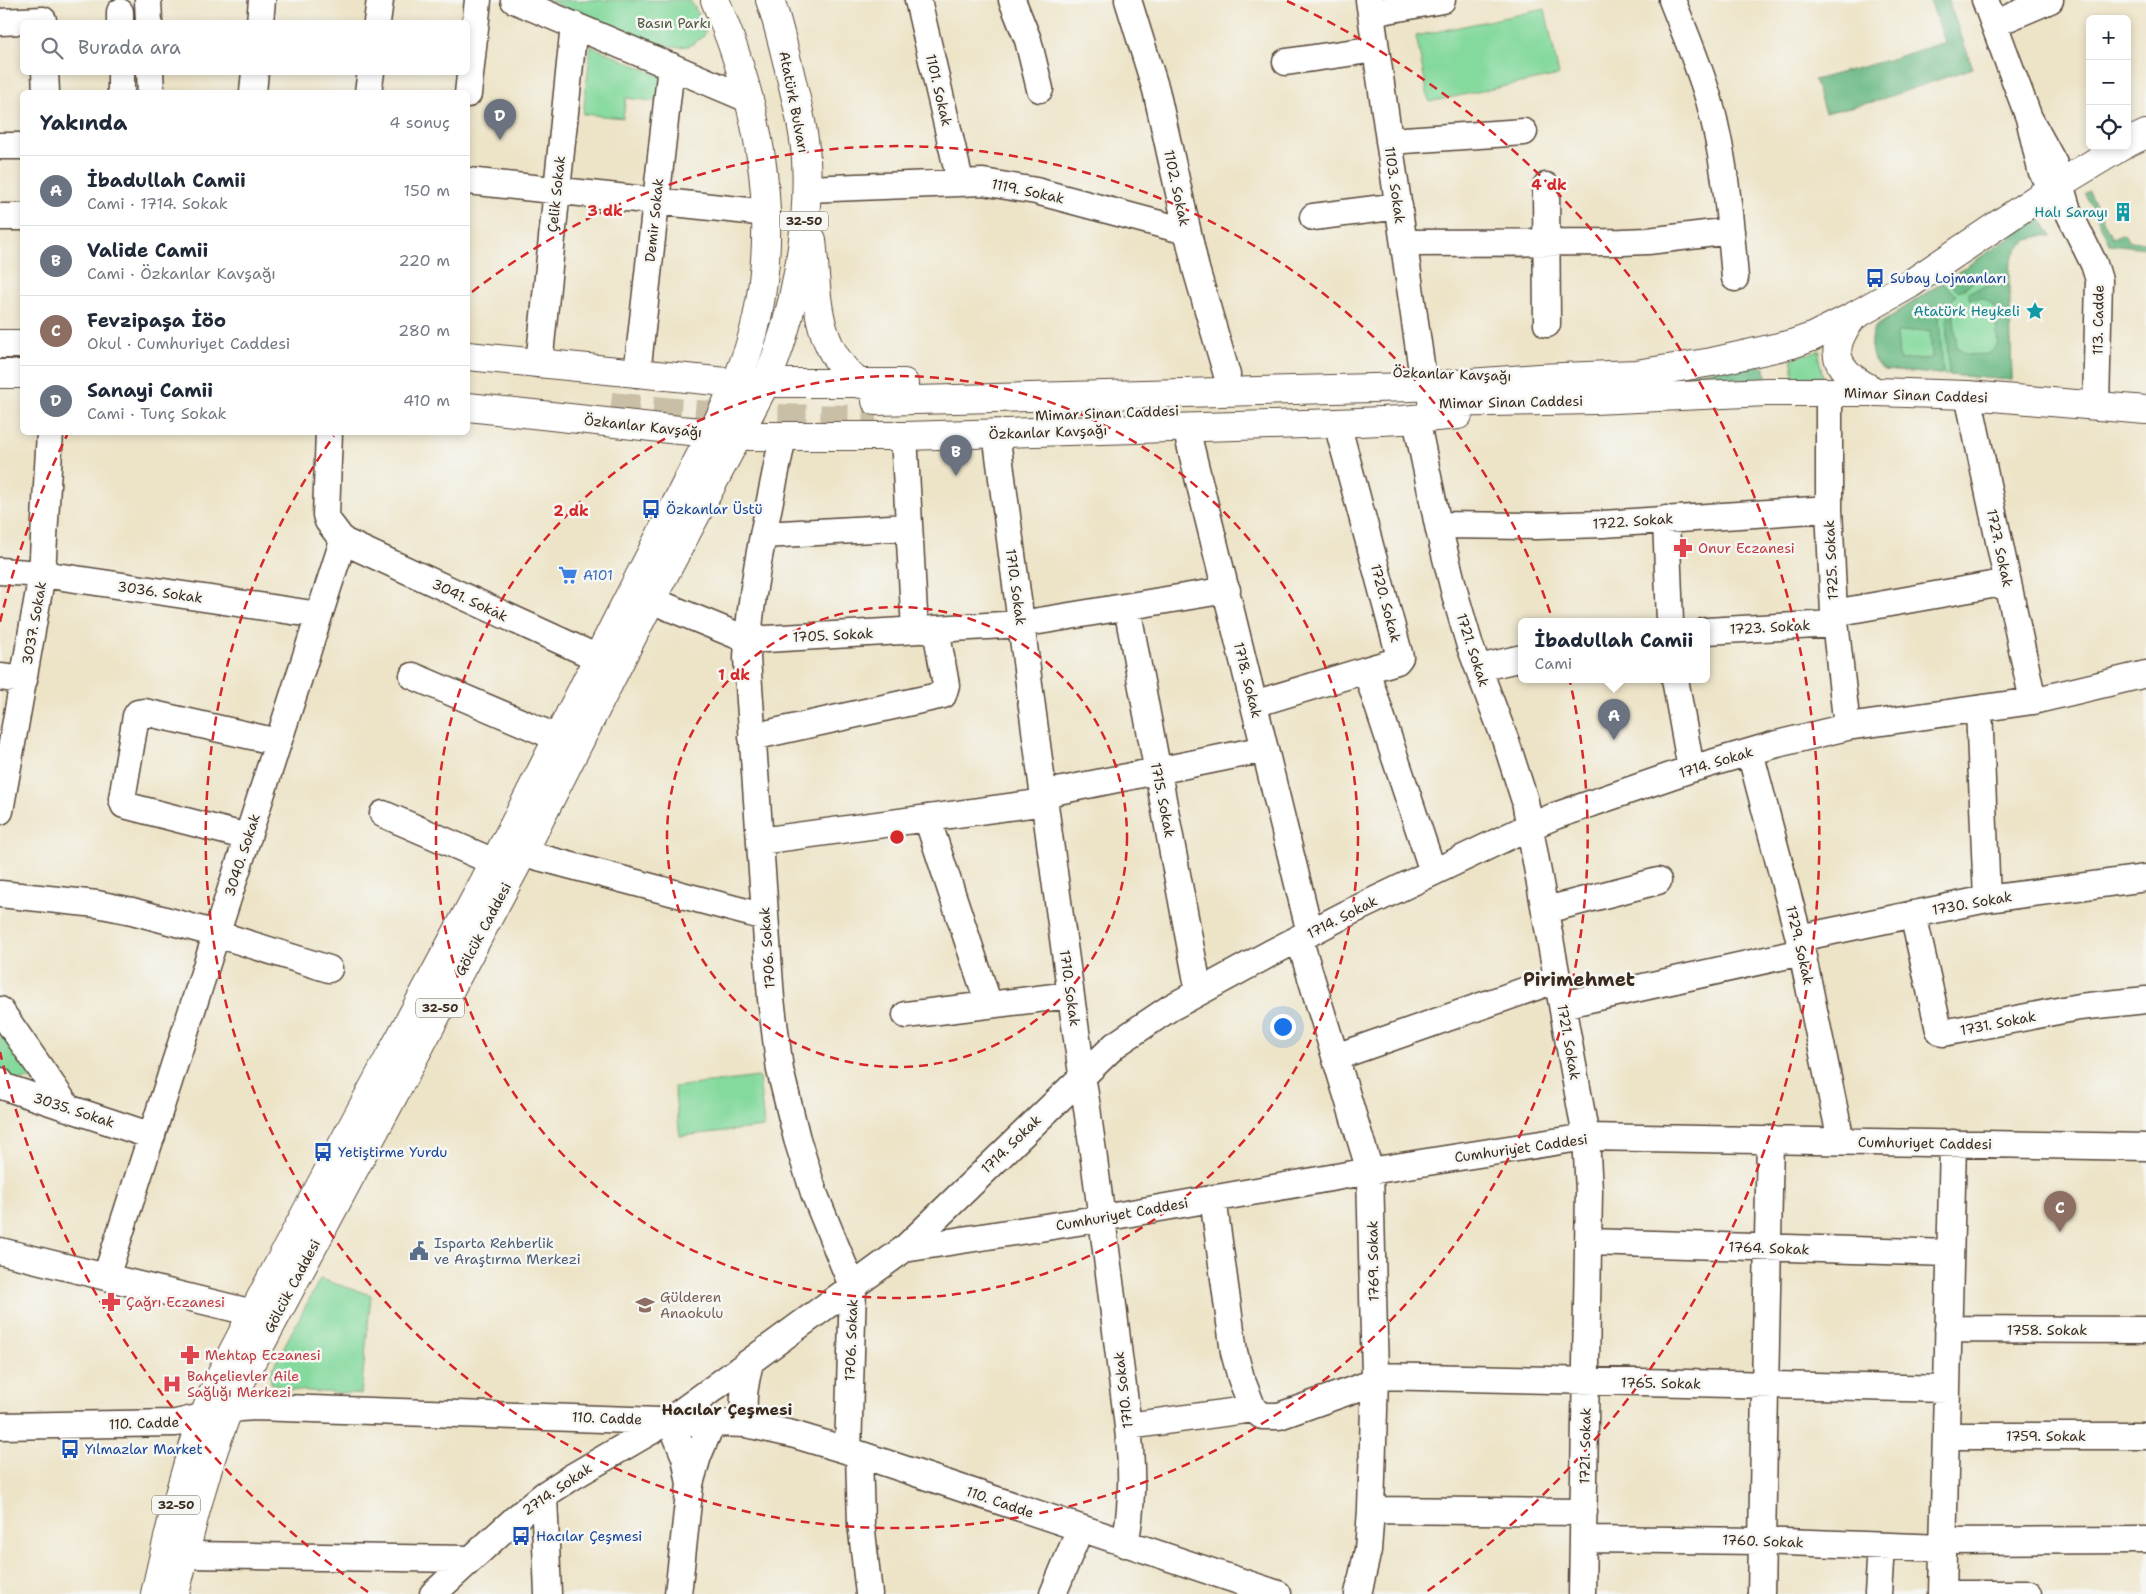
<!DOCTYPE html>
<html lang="tr">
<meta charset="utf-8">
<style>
body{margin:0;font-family:"Shantell Sans",sans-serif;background:#f2f2f3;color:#1f2937}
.controls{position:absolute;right:15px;top:15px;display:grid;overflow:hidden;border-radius:8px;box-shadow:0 2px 8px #0003}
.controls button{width:45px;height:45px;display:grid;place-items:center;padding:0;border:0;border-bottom:1px solid #e0e1e3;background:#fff;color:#1f2937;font:25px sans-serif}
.you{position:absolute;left:1282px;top:1026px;width:18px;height:18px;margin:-12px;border:4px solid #fff;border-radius:50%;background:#1a73e8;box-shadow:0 0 0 8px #1a73e833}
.badge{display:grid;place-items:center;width:32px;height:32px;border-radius:50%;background:#c8321e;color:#fff;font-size:16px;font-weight:700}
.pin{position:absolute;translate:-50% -41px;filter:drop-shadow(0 1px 2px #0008)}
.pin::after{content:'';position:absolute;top:26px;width:18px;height:15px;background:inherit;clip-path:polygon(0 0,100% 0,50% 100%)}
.popup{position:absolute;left:1518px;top:618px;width:192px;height:65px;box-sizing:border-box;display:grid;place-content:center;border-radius:8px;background:#fff;filter:drop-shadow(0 1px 4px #0005);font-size:16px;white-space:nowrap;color:#747a83}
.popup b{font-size:19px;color:#1f2937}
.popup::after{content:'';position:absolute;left:50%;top:100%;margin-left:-10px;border:10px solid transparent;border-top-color:#fff}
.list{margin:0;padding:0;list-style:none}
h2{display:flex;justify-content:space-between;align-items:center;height:65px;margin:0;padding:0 20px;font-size:21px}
h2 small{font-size:16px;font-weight:400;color:#747a83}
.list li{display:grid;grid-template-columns:32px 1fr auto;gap:15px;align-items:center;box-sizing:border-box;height:70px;padding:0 20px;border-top:1px solid #e0e1e3}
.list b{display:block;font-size:19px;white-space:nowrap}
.list p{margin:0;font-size:16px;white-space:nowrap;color:#747a83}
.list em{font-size:16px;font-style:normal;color:#747a83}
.icon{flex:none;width:28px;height:28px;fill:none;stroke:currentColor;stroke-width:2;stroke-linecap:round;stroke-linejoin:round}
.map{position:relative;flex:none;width:2146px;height:1594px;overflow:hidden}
.search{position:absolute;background:#fff;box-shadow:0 2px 8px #0003;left:20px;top:20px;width:450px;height:55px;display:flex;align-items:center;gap:12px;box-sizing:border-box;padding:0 18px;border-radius:8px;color:#747a83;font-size:19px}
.panel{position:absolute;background:#fff;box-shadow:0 2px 8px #0003;left:20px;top:90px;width:450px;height:345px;border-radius:8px}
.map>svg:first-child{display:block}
</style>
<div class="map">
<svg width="2146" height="1594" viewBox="0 0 2146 1594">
<rect width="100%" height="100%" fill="#f6f6f2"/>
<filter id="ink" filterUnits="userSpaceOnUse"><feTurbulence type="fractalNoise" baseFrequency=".02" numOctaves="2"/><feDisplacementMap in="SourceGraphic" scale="10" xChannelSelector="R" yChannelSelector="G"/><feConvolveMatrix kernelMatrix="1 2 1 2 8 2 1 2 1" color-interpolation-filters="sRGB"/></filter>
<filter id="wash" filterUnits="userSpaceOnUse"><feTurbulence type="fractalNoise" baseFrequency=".0096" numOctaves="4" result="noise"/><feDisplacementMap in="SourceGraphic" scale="20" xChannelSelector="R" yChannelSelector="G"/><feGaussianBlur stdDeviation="1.12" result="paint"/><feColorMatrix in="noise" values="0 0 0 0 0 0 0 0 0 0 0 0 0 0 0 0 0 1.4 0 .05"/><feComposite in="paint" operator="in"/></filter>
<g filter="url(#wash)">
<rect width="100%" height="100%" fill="#ede4c8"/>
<path fill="#84d99d" stroke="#60825e" d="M548,0H690L706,27L704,36C699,39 693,45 687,46C656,54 579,13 548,0Z
M1545,9L1559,75L1429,102L1416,36Z
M591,46L665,78L662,102L626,98L623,118L583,114Z
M2040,218L2052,236C2031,233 2014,246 2009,267L2012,380L1885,370C1871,365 1866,338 1876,326Z
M1820,350L1819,359L1823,377L1793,378V365L1791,359Z
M0,1025L33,1079L15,1080L0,1069Z
M759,1077L764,1127L680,1136L674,1087Z
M320,1279L371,1295L361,1394L290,1390L271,1383L270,1373Z"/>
<path fill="#6bb984" stroke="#537251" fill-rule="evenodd" d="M1930,0H1948L1973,68L1876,101L1825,113L1814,80L1884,61L1945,42Z
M2089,191L2112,238L2124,233L2128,241L2146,242V248L2109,244L2085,193Z
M2040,218L2052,236C2027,233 2008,252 2009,277L1975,281L1959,291L1946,280Z
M1942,283L1956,295L1939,316L1943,374L1885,370C1871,365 1869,344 1873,330ZM1930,330L1932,358L1899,360L1897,332Z
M2009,284L2012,380L1949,375L1946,319L1953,310L1957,347L1966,355L1989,354L1998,344L1994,307L1984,298L1969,299V292L1985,286Z
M1757,365L1765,368L1766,377L1762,381L1513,393Z"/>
</g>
<g filter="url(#ink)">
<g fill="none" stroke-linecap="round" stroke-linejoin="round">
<path stroke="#c9bfa6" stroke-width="28" stroke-dasharray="28 14" stroke-linecap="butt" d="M611,406L740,418L876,419"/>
<g stroke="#564638" stroke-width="29">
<path id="minor" d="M148,0L149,22
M514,0L748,99
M918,0L960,181
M1012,0L1028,40L1040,89
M1128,0L1156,90L1196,269L1227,375
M1369,0L1422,371
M1672,0C1685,33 1699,66 1709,100C1725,158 1730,218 1735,278
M1985,0L2029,118
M120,12V22
M1371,13L1442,0
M0,22L43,20
M260,22L262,0
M377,22L380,0
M1994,24L2050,0
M1286,62L1376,49
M45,72L46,92
M121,72V92
M150,72L151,92
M253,92L255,72
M368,92L371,72
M468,94L478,0
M2029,118L2054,164L2068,211L2051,189L2041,170Z
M1389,141L1524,132
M0,146H22
M468,181L767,213
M1546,186L1547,324
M807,189L983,182L1036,191L1186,231
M2068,211L2094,264L2099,280L2096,406
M0,217H22
M1313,217L1399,206
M1404,243L1622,242L1648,241L1731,231
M539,364L574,25
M637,374L671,66
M1829,392V509L1834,613L1847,727
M1968,395L2033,701
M1416,419L1439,530L1456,598L1470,646L1506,742L1525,801L1586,1137L1589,1191L1582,1594
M1337,423L1400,657L1397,661L1366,670L1433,872
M1186,428L1310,933
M329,432L326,515L328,521L343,541L598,658
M996,433C1026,658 1054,884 1087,1108C1098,1188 1109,1268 1118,1348C1126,1415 1139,1476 1125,1544
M783,436C769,509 750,584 747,658L771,999L780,1070L797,1139L814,1193L853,1288L848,1451
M904,436L915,630
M1666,519L1670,621
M1438,525L1537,526L1603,524L1829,509
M763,535L909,527
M0,571L42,574L319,615
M651,600L736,635L766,639L1021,624L1227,590
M1127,607L1199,992
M1834,613L2008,582
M1706,631L1834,624
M1479,668L1522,658
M413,676L558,738
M0,677L24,680
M1675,679L1691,769
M1254,704L1366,670
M1979,709L1987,899
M752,737L943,695L946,685L936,629
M1750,752L1799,938L1841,1141
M1043,794L1265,749
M0,811L42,574L50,432
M383,814L494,862
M927,818L989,1005
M248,837L124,805L122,799L136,716L138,713L144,712L278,742
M760,841L1045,802
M523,853L765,917
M0,894L97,904L132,911L217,934L329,969
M1546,910L1658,881
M1913,914L1939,1030L1943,1033L2079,1007L2146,1000
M1299,938L1370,1171L1375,1376L1371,1510L1368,1550L1358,1594
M1799,938L1987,899L2146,878
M1562,1005L1802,952
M0,1010L68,1108
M906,1015L1070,995
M1336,1057L1558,979
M0,1081L5,1087L152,1136
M1213,1198L1234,1352L1241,1378L1253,1409
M1588,1242L1950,1253
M904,1249L1103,1218L1370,1171L1586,1137L2146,1147
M0,1251L253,1313
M106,1277L343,541
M1948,1329L2146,1330
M1375,1376L1947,1389
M670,1420L685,1457L690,1484L698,1456L712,1423
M746,1424C741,1402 745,1384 750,1362
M0,1426L176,1423L240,1408L255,1407L746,1424L792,1434L859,1454L1278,1594
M1128,1426L1253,1409L1262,1416H1279L1375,1382
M1946,1436H2146
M859,1454L861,1523L869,1594
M544,1495L548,1594
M1371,1510L1584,1512
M1583,1539L1762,1541L1943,1548
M1943,1541L2146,1540
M185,1555L471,1559
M433,1594L515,1519L544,1495L572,1477L670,1420L904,1249L1115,1045L1170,1008L1271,953L1350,912L1522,830L1555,816L1691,769L1777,744L1847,727L2033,701L2146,674
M678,1594L690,1484
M1053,1594L1080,1529
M1761,1594L1770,1139
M1878,1594L1881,1546
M1942,1594L1953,1143
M1942,1594H2029"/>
</g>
<g stroke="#564638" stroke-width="30">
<path id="major" d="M2127,143L2146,134
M812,240C818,295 813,347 860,384
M1854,316C1823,353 1838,373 1876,392
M0,344H22
M468,356L736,383H904
M0,374H22
M876,401L1412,387L1538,378L1636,374L1712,362L1792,344L1812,337L1854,316L1910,284L2051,189L2122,146
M1432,403L1594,400L1767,392H1876L1968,395L2146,410
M468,407L679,430L751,436H904L1337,423L1402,420L1458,415
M155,1594C172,1518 190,1441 223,1371C310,1200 404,1033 494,863C536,783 576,701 617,620C644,568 670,516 696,464C720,417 746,370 757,318C780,207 758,103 715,0
M175,1594C192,1523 209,1451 239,1385L523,853L651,600L765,384C794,319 810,230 806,159C804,128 796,99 789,69C783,46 778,22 770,0"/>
</g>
<use href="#minor" stroke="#fff" stroke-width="26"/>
<use href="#major" stroke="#fff" stroke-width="28"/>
</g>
</g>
<g fill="none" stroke="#d62828" stroke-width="2.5" stroke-dasharray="9 6">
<circle cx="897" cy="837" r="230"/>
<circle cx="897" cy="837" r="461"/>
<path d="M472 292A691 691 0 1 1 334 436"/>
<path d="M368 1592A922 922 0 0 1 0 1052M0 622A922 922 0 0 1 68 433M1287 1A922 922 0 0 1 1426 1592"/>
</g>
<defs>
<g id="building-bare" transform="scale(1.5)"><path d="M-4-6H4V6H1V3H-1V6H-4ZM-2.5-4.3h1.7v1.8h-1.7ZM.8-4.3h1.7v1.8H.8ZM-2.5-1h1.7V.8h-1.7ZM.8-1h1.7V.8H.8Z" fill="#0f9aa8" stroke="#f6f6f2" stroke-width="2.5" paint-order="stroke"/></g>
<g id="bus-bare" transform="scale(1.5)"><path d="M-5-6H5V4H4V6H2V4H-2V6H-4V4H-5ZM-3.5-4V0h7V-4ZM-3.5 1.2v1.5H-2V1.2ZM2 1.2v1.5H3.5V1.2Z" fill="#1a4fb4" stroke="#f6f6f2" stroke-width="2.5" paint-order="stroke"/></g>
<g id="sight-bare" transform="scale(1.5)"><path d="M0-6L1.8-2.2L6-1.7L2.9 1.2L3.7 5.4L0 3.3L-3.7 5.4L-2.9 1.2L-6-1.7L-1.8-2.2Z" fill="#0f9aa8" stroke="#f6f6f2" stroke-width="2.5" paint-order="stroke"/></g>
<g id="pharmacy-bare" transform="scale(1.5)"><path d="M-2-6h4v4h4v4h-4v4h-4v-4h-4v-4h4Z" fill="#e0444e" stroke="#f6f6f2" stroke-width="2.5" paint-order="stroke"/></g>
<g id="supermarket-bare" transform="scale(1.5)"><path d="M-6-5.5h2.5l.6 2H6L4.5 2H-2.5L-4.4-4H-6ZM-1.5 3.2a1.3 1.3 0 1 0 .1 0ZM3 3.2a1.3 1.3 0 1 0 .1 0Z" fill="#3f7fe0" stroke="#f6f6f2" stroke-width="2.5" paint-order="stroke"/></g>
<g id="civic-bare" transform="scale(1.5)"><path d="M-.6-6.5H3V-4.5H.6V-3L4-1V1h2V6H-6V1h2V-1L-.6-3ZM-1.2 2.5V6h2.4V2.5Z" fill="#5c6f8a" stroke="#f6f6f2" stroke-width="2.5" paint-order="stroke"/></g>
<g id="school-bare" transform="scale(1.5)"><path d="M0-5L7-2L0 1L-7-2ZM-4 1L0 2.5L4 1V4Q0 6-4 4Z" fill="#8d6e63" stroke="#f6f6f2" stroke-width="2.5" paint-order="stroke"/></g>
<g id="hospital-bare" transform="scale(1.5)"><path d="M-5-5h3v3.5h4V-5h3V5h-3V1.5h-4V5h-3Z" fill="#e0444e" stroke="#f6f6f2" stroke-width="2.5" paint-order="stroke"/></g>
</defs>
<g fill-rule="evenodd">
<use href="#building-bare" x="2123" y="212"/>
<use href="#bus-bare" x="1875" y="278"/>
<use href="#sight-bare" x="2035" y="311"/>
<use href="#bus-bare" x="651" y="509"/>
<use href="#pharmacy-bare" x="1683" y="548"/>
<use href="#supermarket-bare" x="568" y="575"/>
<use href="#bus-bare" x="323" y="1152"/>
<use href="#civic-bare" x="419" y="1251"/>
<use href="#pharmacy-bare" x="111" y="1302"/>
<use href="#school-bare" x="645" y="1305"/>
<use href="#pharmacy-bare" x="190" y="1355"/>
<use href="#hospital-bare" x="172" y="1384"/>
<use href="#bus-bare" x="70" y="1449"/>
<use href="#bus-bare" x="521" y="1536"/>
</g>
<g text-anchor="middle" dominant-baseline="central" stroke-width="5" stroke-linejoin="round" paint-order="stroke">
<g fill="#f6f6f2" stroke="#73675e" stroke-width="1">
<rect x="780" y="211.5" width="48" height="19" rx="4"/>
<rect x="416" y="998.5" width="48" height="19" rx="4"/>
<rect x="152" y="1495.5" width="48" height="19" rx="4"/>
</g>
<g font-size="12" font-weight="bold" fill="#3b2a1e">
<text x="804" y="221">32-50</text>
<text x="440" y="1008">32-50</text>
<text x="176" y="1505">32-50</text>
</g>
<g font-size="14" fill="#4d563e" stroke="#f6f6f2">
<text x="674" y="23">Basın Parkı</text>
</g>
<g font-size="14" fill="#3b2a1e" stroke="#f6f6f2">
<text transform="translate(939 90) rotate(77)">1101. Sokak</text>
<text transform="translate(794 102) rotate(79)">Atatürk Bulvarı</text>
<text transform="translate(1395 185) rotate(82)">1103. Sokak</text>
<text transform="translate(1177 188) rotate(78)">1102. Sokak</text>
<text transform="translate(1028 191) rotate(12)">1119. Sokak</text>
<text transform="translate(556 194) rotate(-84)">Çelik Sokak</text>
<text transform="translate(654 220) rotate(-84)">Demir Sokak</text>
<text transform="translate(2098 320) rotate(-89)">113. Cadde</text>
<text transform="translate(1452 374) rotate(2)">Özkanlar Kavşağı</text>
<text transform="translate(1916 395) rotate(2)">Mimar Sinan Caddesi</text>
<text transform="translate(1511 402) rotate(-1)">Mimar Sinan Caddesi</text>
<text transform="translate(1107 413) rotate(-2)">Mimar Sinan Caddesi</text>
<text transform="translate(643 426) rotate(6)">Özkanlar Kavşağı</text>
<text transform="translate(1048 432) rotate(-2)">Özkanlar Kavşağı</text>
<text transform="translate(1633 521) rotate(-4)">1722. Sokak</text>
<text transform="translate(2000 548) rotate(78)">1727. Sokak</text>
<text transform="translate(1831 560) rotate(-93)">1725. Sokak</text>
<text transform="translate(1016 587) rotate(82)">1710. Sokak</text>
<text transform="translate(160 592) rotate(8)">3036. Sokak</text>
<text transform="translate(470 600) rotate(25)">3041. Sokak</text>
<text transform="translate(1386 603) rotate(75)">1720. Sokak</text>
<text transform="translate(34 623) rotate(-80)">3037. Sokak</text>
<text transform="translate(1770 627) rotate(-3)">1723. Sokak</text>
<text transform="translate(833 635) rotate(-3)">1705. Sokak</text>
<text transform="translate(1473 650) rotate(72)">1721. Sokak</text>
<text transform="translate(1248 680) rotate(76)">1718. Sokak</text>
<text transform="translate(1716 762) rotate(-17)">1714. Sokak</text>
<text transform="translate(1163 800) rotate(79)">1715. Sokak</text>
<text transform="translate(242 855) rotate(-72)">3040. Sokak</text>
<text transform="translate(1972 903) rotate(-10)">1730. Sokak</text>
<text transform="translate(1342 917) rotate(-27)">1714. Sokak</text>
<text transform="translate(483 929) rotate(-62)">Gölcük Caddesi</text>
<text transform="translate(1800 945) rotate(77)">1729. Sokak</text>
<text transform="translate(767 948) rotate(-94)">1706. Sokak</text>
<text transform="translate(1070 988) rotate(82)">1710. Sokak</text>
<text transform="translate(1998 1023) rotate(-11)">1731. Sokak</text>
<text transform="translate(1569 1042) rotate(80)">1721. Sokak</text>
<text transform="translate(74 1110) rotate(18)">3035. Sokak</text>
<text transform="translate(1925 1143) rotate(1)">Cumhuriyet Caddesi</text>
<text transform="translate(1011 1144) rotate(-44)">1714. Sokak</text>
<text transform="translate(1521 1148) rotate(-8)">Cumhuriyet Caddesi</text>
<text transform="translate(1122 1214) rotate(-10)">Cumhuriyet Caddesi</text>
<text transform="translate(1769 1248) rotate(2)">1764. Sokak</text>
<text transform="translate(1373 1261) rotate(-91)">1769. Sokak</text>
<text transform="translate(292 1286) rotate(-62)">Gölcük Caddesi</text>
<text x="2047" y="1330">1758. Sokak</text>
<text transform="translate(851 1340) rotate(-88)">1706. Sokak</text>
<text transform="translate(1661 1383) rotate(1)">1765. Sokak</text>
<text transform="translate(1123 1390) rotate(-97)">1710. Sokak</text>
<text transform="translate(607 1418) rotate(2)">110. Cadde</text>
<text transform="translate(144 1423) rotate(-2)">110. Cadde</text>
<text x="2046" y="1436">1759. Sokak</text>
<text transform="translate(1585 1446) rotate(-89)">1721. Sokak</text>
<text transform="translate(557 1489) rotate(-34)">2714. Sokak</text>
<text transform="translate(1000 1502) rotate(19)">110. Cadde</text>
<text transform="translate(1763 1541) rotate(2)">1760. Sokak</text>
</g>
<g font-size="14" fill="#0d838f" stroke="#f6f6f2" text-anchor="end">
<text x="2108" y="212">Halı Sarayı</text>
<text x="2020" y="311">Atatürk Heykeli</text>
</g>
<g font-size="14" fill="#164399" stroke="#f6f6f2" text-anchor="start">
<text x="1890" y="278">Subay Lojmanları</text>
<text x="666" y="509">Özkanlar Üstü</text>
<text x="338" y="1152">Yetiştirme Yurdu</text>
<text x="85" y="1449">Yılmazlar Market</text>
<text x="536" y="1536">Hacılar Çeşmesi</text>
</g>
<g font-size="14" fill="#be3a42" stroke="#f6f6f2" text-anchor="start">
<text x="1698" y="548">Onur Eczanesi</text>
<text x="126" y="1302">Çağrı Eczanesi</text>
<text x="205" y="1355">Mehtap Eczanesi</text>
<text x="187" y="1376">Bahçelievler Aile<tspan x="187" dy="16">Sağlığı Merkezi</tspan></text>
</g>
<g font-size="14" fill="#366cbe" stroke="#f6f6f2" text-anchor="start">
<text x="583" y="575">A101</text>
</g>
<g font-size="14" fill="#4e5e75" stroke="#f6f6f2" text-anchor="start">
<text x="434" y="1243">Isparta Rehberlik<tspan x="434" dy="16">ve Araştırma Merkezi</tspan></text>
</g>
<g font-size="14" fill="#785e54" stroke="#f6f6f2" text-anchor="start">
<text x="660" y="1297">Gülderen<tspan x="660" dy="16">Anaokulu</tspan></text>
</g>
<g font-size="16" font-weight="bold" fill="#3b2a1e" stroke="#f6f6f2">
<text x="727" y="1409">Hacılar Çeşmesi</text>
</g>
<g font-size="19" font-weight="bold" fill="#3b2a1e" stroke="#f6f6f2">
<text x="1579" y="979">Pirimehmet</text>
</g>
</g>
<circle cx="897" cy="837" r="8" fill="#d62828" stroke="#f6f6f2" stroke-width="2.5"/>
<g font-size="15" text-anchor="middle" font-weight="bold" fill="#d62828" stroke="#f6f6f2" stroke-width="5" stroke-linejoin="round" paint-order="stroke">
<text x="1549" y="190">4 dk</text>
<text x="605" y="216">3 dk</text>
<text x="571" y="516">2 dk</text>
<text x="734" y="680">1 dk</text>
</g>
</svg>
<div class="controls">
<button>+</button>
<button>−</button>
<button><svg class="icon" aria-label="locate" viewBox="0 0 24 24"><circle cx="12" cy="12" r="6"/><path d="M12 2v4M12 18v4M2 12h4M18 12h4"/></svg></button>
</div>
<div class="you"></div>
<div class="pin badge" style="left:1614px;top:740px;background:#6b7280">A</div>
<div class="popup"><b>İbadullah Camii</b>Cami</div>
<div class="pin badge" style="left:956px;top:476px;background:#6b7280">B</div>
<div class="pin badge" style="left:2060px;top:1232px;background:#8d6e63">C</div>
<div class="pin badge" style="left:500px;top:140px;background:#6b7280">D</div>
<div class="search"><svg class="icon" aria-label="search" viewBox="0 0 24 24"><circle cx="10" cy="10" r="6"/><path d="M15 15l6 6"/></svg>Burada ara</div>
<section class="panel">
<h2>Yakında<small>4 sonuç</small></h2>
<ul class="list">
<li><span class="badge" style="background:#6b7280">A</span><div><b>İbadullah Camii</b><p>Cami · 1714. Sokak</p></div><em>150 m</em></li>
<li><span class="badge" style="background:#6b7280">B</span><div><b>Valide Camii</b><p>Cami · Özkanlar Kavşağı</p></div><em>220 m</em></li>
<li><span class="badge" style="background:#8d6e63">C</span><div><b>Fevzipaşa İöo</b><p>Okul · Cumhuriyet Caddesi</p></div><em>280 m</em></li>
<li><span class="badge" style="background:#6b7280">D</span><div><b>Sanayi Camii</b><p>Cami · Tunç Sokak</p></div><em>410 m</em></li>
</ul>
</section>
</div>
